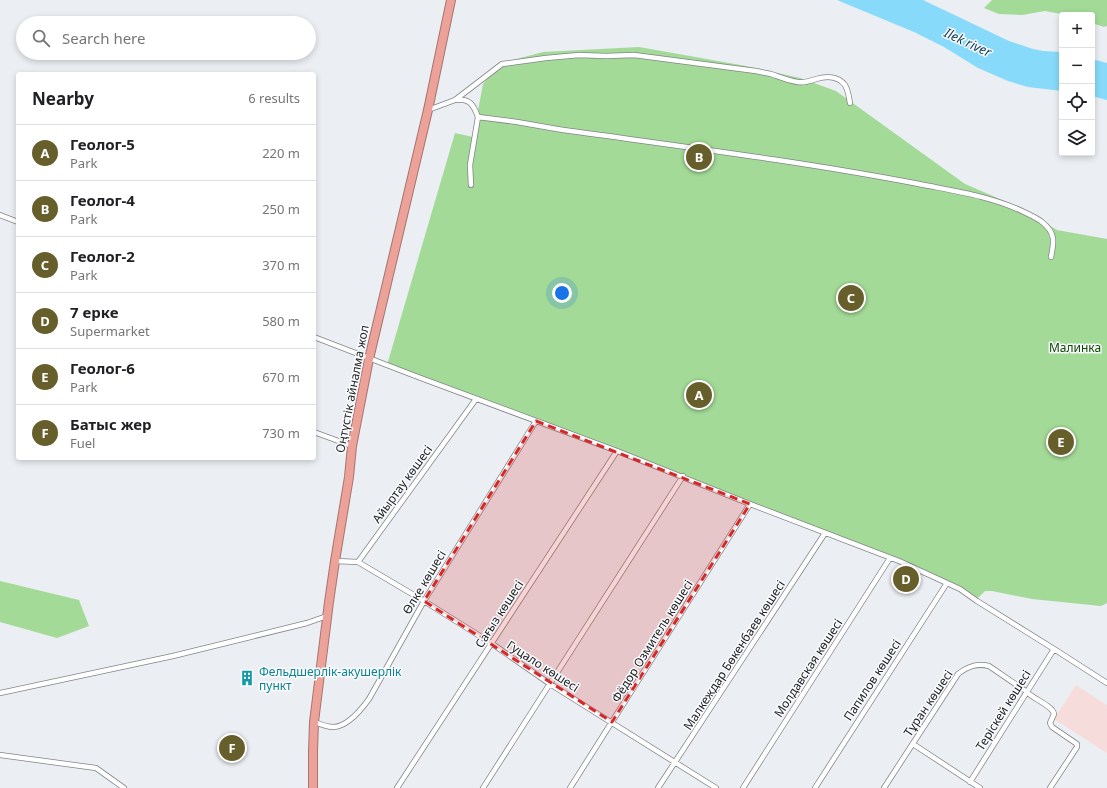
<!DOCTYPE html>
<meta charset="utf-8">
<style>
body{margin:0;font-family:"Noto Sans",sans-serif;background:#f2f2f2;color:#202124}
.controls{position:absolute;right:12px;top:12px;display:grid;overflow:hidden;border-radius:4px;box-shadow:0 2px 6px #0003}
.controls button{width:36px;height:36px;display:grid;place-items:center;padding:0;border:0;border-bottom:1px solid #e0e0e0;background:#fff;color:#202124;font:20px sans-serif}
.you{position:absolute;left:562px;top:293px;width:14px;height:14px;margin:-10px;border:3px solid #fff;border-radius:50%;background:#1a73e8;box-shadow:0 0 0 6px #1a73e833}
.badge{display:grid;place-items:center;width:26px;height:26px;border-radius:50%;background:#675f2b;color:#fff;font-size:13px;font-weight:700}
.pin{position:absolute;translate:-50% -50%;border:2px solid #fff;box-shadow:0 1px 4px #0006}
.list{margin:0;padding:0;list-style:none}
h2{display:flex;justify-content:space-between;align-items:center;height:52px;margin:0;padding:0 16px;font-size:17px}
h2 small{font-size:13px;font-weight:400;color:#757577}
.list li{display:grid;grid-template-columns:26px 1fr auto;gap:12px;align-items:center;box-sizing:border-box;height:56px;padding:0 16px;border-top:1px solid #e0e0e0}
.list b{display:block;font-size:15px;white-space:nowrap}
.list p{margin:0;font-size:13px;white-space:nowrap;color:#757577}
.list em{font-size:13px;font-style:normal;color:#757577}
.icon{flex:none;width:22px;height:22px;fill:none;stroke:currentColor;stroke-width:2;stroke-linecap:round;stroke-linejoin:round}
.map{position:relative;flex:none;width:1107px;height:788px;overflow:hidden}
.search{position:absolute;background:#fff;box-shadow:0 2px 6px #0003;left:16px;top:16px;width:300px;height:44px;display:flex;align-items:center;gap:10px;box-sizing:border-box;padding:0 14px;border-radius:22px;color:#757577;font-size:15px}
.panel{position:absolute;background:#fff;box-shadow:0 2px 6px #0003;left:16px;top:72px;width:300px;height:388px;border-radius:4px}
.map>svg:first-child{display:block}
</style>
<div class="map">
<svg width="1107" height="788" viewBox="0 0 1107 788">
<rect width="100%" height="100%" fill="#ebeef2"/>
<path fill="#f7dcdc" d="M1076,685L1107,705V753L1054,719Z"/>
<path fill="#a3da97" d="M992,0H1107V26L1104,27L1092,23V15H1066L1045,11L1022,15L999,14L984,8Z
M639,47L746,66L800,78L836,91L965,184L1016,206L1057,230L1107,239V603L1101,606L1032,599L992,591H985L978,598L973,596L952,583L387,365L455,133L473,137L483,84L501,63L543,52Z
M0,581L79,600L89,626L57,638L0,622Z"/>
<path fill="#88dafa" d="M837,0H923L1009,41L1033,49L1043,51L1062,52V91L1028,87L1008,81L978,68L944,47L914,32Z
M1092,59L1107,63V100L1092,96Z"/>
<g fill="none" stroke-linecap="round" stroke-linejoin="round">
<g stroke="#828589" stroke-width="6">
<path id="street" d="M457,100C470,98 474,106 478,117
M428,110L455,100L502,64L546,58L579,55L606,56L634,55L756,71C761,72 766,73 771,74C780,77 789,81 798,82C805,83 810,81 816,79C826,76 838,76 845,85C848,90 849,97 850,103
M471,185L470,165L478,117L517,122L557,129C678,146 799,161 919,184C954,191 991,196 1024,212C1030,215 1037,218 1042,222C1056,233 1054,242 1051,257
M0,215L18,222
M314,337L418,377L617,451L750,504L899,561L960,589L977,601L1054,649L1107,683
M314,432L352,446
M335,561L358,562L476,399
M358,562L424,601L491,643L550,684L716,788
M0,693L173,656L307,623L327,616
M314,722C320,724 326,727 333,727C347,727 361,710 369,699L424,601L536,421
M913,744L980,788
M0,755L96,768L124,788
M970,782L1054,649
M397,788L617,451
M483,788L683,476
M570,788L750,504
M658,788L825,533
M743,788L890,558
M815,788L947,583
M884,788L958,674C968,666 977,663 989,666L1027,692C1033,699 1053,706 1054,714L1050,723L1052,727L1077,744V747L1050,788"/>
</g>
<g stroke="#a57570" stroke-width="10">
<path id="highway" d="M313,788V752L314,722L329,602L335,561L349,477L352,446L369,359L428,110L451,0"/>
</g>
<use href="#street" stroke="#fff" stroke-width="4.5"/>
<use href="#highway" stroke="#eca199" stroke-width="8"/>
</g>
<path fill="#d62828" fill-opacity="0.2" stroke="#d62828" stroke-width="3" stroke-dasharray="8 5" stroke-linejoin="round" d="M536,421L750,504L612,722L424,601Z"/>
<defs>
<g id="building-bare" transform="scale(1.2)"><path d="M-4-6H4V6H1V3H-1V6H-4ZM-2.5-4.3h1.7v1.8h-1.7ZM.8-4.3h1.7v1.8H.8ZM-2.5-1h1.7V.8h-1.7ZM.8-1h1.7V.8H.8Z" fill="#0f9aa8" stroke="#f9fbfe" stroke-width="2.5" paint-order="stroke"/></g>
</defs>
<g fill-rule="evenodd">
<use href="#building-bare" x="247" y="678"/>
</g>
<g text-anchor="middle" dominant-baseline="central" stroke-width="3" stroke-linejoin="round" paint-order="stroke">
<g font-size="12" fill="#0e4700" stroke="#f9fbfe">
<text x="1075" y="347">Малинка</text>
</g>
<g font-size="12" fill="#222324" stroke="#f9fbfe">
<text transform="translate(352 389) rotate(-79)">Оңтүстік айналма жол</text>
<text transform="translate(402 484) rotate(-54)">Айыртау көшесі</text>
<text transform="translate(424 582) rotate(-59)">Өлке көшесі</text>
<text transform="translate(499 614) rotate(-57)">Сағыз көшесі</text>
<text transform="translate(652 641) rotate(-58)">Фёдор Озмитель көшесі</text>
<text transform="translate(734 655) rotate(-57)">Малкеждар Бөкенбаев көшесі</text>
<text transform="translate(543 666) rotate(33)">Гуцало көшесі</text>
<text transform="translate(808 668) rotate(-57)">Молдавская көшесі</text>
<text transform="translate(872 680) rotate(-57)">Папилов көшесі</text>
<text transform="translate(928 703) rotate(-56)">Тұран көшесі</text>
<text transform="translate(1003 710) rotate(-58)">Теріскей көшесі</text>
</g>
<g font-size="12" fill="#0d838f" stroke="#f9fbfe" text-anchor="start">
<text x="259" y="671">Фельдшерлік-акушерлік<tspan x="259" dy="14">пункт</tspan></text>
</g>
<g font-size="13" font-style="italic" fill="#164656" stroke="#f9fbfe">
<text transform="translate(968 42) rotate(25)">Ilek river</text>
</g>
</g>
</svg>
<div class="controls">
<button>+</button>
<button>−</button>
<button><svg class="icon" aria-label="locate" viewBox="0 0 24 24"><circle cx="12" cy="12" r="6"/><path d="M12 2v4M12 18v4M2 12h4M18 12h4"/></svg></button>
<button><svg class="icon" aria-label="layers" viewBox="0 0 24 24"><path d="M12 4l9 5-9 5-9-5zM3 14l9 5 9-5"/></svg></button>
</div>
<div class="you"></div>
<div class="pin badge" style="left:699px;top:395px">A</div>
<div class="pin badge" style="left:699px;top:157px">B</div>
<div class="pin badge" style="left:851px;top:298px">C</div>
<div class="pin badge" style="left:906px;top:579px">D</div>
<div class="pin badge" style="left:1061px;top:442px">E</div>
<div class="pin badge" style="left:232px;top:748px">F</div>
<div class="search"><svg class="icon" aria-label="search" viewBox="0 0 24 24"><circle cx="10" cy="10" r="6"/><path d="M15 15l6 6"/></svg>Search here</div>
<section class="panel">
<h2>Nearby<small>6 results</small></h2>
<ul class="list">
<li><span class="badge">A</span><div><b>Геолог-5</b><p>Park</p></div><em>220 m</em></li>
<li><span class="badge">B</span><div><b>Геолог-4</b><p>Park</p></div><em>250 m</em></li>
<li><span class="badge">C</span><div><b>Геолог-2</b><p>Park</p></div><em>370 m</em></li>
<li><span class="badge">D</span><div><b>7 ерке</b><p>Supermarket</p></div><em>580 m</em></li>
<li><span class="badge">E</span><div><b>Геолог-6</b><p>Park</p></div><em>670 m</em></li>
<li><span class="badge">F</span><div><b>Батыс жер</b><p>Fuel</p></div><em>730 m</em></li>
</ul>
</section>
</div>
